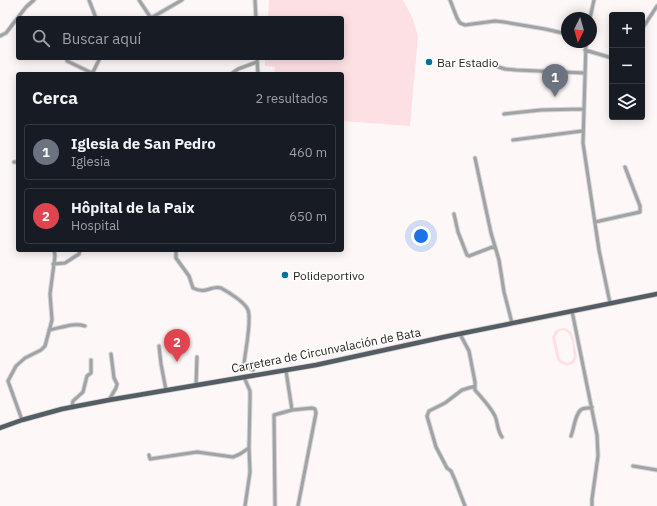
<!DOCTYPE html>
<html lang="es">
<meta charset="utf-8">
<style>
body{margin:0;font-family:"IBM Plex Sans",sans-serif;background:#242831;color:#f1f3f6}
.controls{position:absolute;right:12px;top:12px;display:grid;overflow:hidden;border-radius:4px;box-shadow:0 2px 10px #0003}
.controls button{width:36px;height:36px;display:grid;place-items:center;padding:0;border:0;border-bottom:1px solid #363941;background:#171b24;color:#f1f3f6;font:20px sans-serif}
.compass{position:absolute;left:561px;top:12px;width:36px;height:36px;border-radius:50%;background:#171b24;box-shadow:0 2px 10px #0003;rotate:185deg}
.you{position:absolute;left:421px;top:236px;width:14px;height:14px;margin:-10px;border:3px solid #fff;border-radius:50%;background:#1a73e8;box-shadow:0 0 0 6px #1a73e833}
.badge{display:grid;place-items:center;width:26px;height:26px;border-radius:50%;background:#00719c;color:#fff;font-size:13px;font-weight:700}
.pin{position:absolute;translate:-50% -33px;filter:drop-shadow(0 1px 2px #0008)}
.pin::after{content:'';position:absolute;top:21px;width:14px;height:12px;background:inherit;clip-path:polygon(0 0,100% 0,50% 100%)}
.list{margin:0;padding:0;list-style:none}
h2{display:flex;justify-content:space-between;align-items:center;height:52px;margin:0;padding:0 16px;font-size:17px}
h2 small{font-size:13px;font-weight:400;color:#9ea1a6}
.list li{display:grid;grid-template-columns:26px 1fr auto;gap:12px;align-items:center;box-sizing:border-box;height:56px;margin:0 8px 8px;padding:0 8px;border:1px solid #363941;border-radius:4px}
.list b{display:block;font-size:15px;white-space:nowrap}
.list p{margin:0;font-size:13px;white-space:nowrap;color:#9ea1a6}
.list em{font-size:13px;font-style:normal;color:#9ea1a6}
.icon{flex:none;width:22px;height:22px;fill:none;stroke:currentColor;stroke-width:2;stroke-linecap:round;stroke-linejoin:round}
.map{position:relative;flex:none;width:657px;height:506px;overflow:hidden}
.search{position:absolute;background:#171b24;box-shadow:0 2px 10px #0003;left:16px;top:16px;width:328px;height:44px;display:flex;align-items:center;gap:10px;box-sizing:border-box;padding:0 14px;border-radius:4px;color:#9ea1a6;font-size:15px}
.panel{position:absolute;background:#171b24;box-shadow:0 2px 10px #0003;left:16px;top:72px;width:328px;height:180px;border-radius:4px}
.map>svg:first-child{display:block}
</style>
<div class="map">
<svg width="657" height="506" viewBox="0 0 657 506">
<rect width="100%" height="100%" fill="#fef7f8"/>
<path fill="#fde0e3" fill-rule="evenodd" d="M269,0H403L412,17L418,36L410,126L342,121V74H274L275,67L265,66V58H342V18H268Z
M563,328L567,329L572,333L577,357L574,363L567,366L560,363L557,360L552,337L555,331ZM563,330C573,332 573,347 574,356C573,361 571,362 566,363L560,359L555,337L559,331Z"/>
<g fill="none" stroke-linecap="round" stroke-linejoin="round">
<g stroke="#d7d1d1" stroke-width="5">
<path id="minor" d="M89,0L96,18
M139,0L151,18
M255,0L256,18
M450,0L457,18L460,23L465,25L495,21L504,22L545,29L567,34
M151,18L182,0
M590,18L594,0
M642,29L657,6
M0,36L6,33L26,7L34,0
M586,42L583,143L599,250L610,303
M585,50L612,58
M257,58L258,74
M67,61L92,73
M486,63L505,69L516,70L585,73
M92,74L100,58
M231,74L238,69L257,62
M504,114L541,110L583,109
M513,140L582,131
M475,158L491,233L499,260L504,292L512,323
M14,162H18
M454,214L458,232L467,255L469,256L495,246
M595,222L640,212V206L625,167
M176,250V258L189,276L193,288C207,295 210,285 221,288C228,292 245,302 248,310C252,321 245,352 244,364L245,366L253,370
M53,264L65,263L79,254L80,250
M572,311L597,435L598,456L592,499V506
M49,330C61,328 74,322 85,326
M460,334L469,351L475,382V390C482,398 490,406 495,416C498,423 497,430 502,437
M159,346L161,364L166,390
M286,371L292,410
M244,377L250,391V400L249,448L250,472L245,506
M196,385L197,357
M109,400L116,388L117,384L114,378L111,354
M72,407L73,401L83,392L87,376L91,373V360
M22,420L8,381L16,366L25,358L41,350L45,346L52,320L50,294L55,256L54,250
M571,436C574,429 575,413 582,409C585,408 589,408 592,407
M149,455L150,459L197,452L233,457L240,454L249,448
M633,466L657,470
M275,506L274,415L292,410L312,408L315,409L316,413L298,506
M465,506L455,480L451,471L447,468L436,447L427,416L429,411L445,403L462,390L475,386"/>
</g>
<g stroke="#d7d1d1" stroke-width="6">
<path id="primary" d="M0,428L22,420L62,409L109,400L316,365L444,337L657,294"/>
</g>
<use href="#minor" stroke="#9da3a6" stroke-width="3"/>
<use href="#primary" stroke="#535d63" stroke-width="4.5"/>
</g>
<g fill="#00719c" stroke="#fff" stroke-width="1.5">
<circle cx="429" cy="62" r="4"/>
<circle cx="285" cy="275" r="4"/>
</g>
<g text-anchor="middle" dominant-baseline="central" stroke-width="3" stroke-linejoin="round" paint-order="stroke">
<g font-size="12" fill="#282222" stroke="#fff" text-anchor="start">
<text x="437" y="62">Bar Estadio</text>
<text x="293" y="275">Polideportivo</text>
</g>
<g font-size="12" fill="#282222" stroke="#fff">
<text transform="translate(326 350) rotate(-11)">Carretera de Circunvalación de Bata</text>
</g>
</g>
</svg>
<div class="controls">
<button>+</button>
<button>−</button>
<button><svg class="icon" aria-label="layers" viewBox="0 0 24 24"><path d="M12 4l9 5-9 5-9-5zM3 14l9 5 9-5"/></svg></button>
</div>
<svg class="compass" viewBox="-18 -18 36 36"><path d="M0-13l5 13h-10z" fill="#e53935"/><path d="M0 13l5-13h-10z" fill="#9ea1a6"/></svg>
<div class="you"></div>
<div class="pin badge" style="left:555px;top:97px;background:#6b7280">1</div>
<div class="pin badge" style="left:177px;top:362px;background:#e0444e">2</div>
<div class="search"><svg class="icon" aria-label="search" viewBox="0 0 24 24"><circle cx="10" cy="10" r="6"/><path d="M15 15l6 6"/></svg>Buscar aquí</div>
<section class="panel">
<h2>Cerca<small>2 resultados</small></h2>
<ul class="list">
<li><span class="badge" style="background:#6b7280">1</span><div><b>Iglesia de San Pedro</b><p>Iglesia</p></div><em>460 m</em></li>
<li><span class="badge" style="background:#e0444e">2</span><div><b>Hôpital de la Paix</b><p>Hospital</p></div><em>650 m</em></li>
</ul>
</section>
</div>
